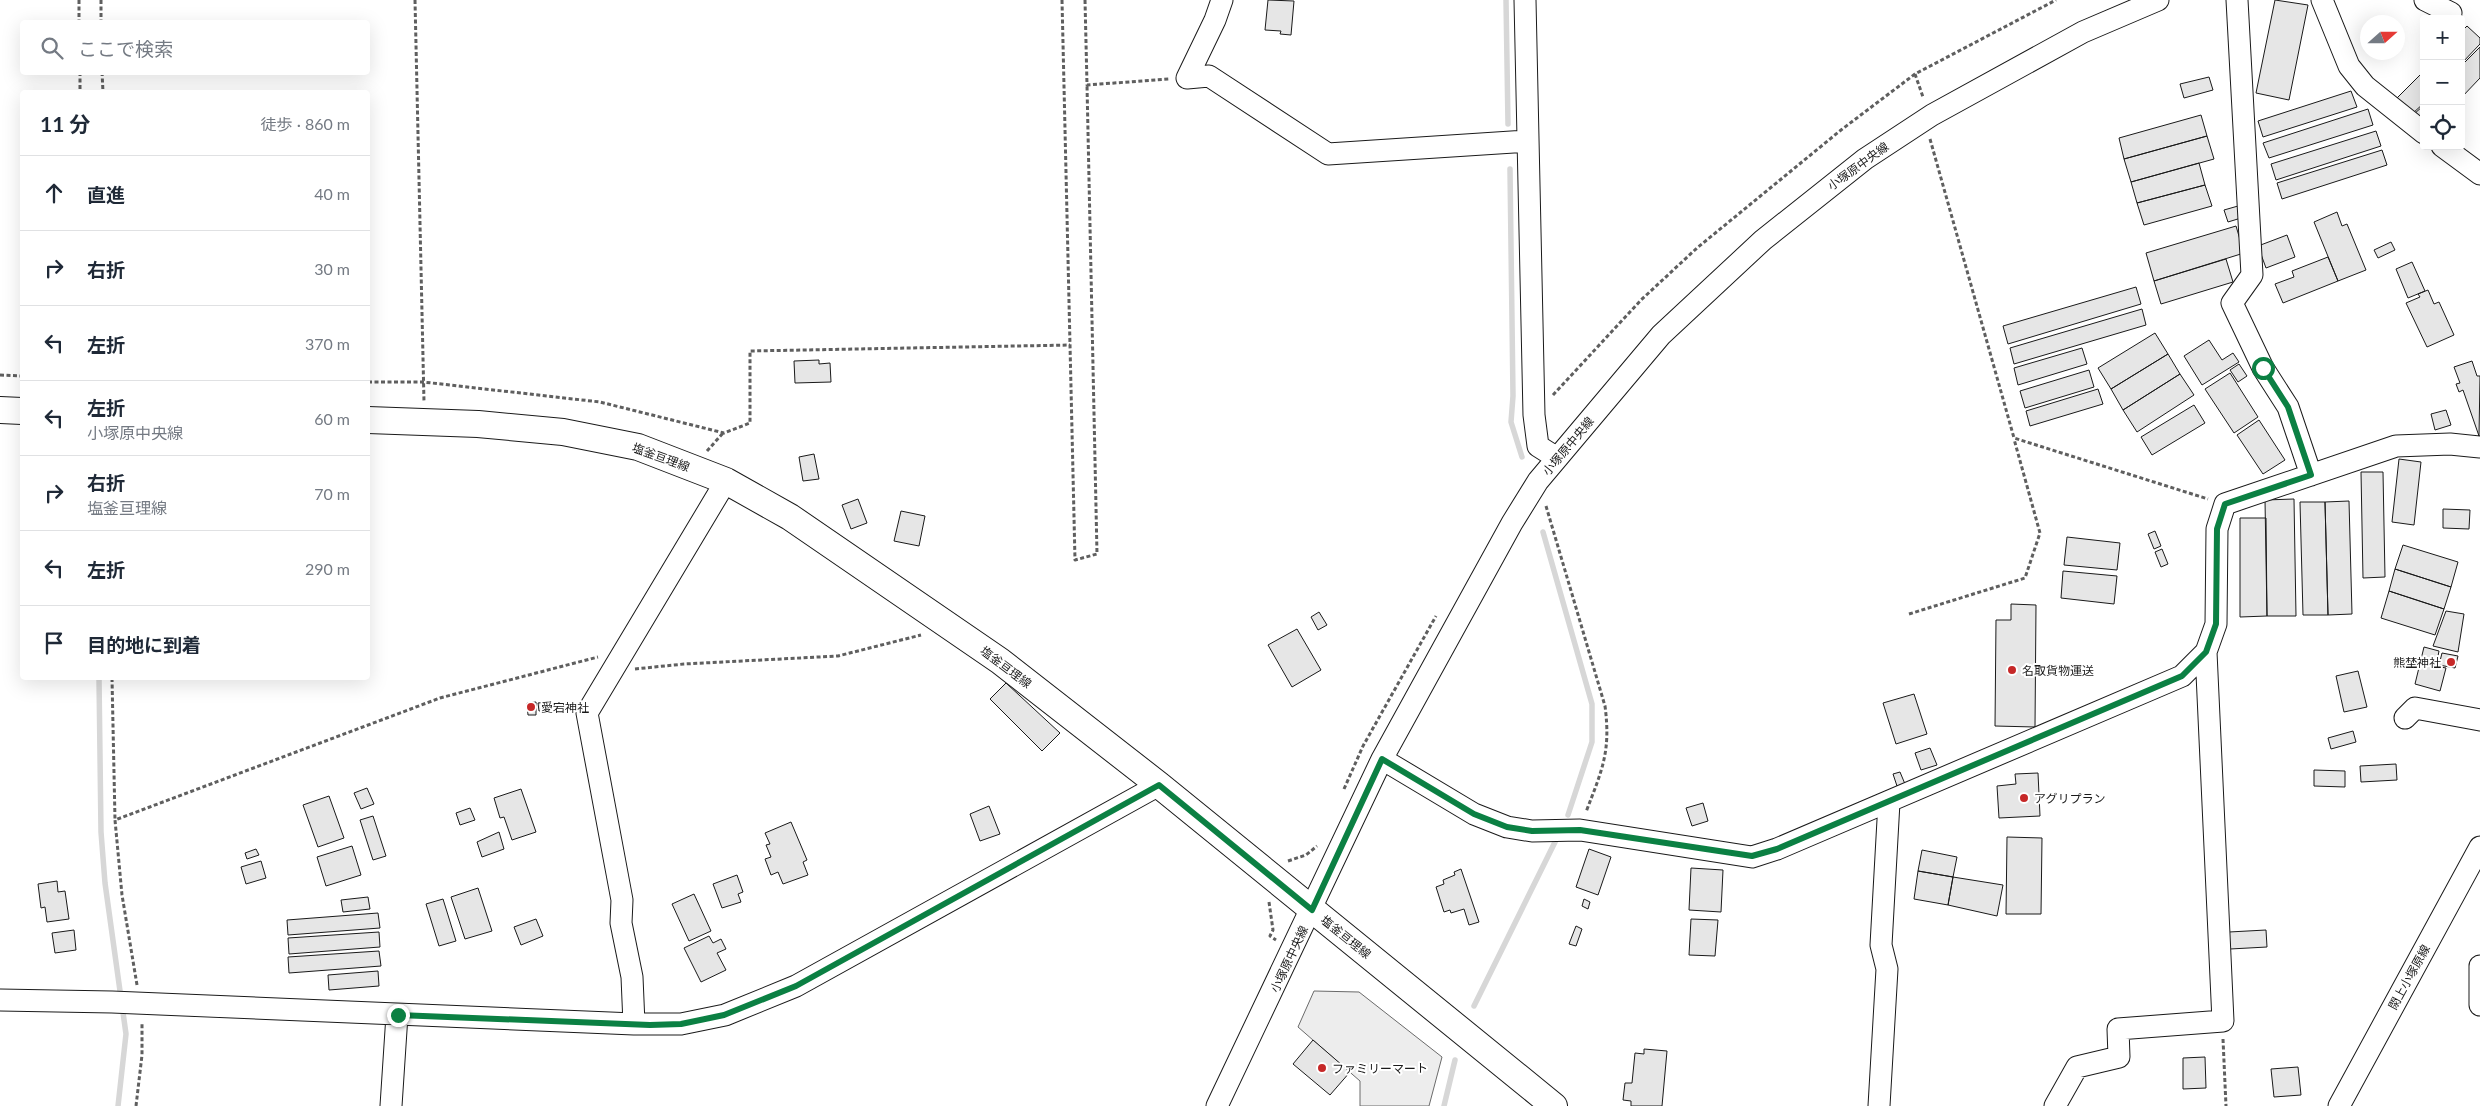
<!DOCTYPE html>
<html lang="ja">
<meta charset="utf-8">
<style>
body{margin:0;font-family:Lato,"Noto Sans JP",sans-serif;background:#f6f6f7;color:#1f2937}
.controls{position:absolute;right:15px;top:15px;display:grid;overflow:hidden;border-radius:5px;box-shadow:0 5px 20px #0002}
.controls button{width:45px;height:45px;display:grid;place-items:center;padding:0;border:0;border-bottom:1px solid #e0e1e3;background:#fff;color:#1f2937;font:25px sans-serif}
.compass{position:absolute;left:2360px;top:15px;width:45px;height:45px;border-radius:50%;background:#fff;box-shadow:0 5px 20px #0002;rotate:69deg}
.stop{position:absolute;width:15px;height:15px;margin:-11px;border:4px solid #0b8043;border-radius:50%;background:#fff}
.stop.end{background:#0b8043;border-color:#fff;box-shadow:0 1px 5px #0008}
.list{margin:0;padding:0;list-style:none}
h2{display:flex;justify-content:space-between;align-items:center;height:65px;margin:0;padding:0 20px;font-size:21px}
h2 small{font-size:16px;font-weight:400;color:#747a83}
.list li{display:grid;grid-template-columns:32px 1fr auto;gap:15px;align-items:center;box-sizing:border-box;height:75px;padding:0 20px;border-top:1px solid #e0e1e3}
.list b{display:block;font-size:19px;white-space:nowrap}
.list p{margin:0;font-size:16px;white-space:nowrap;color:#747a83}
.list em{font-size:16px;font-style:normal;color:#747a83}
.icon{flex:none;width:28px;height:28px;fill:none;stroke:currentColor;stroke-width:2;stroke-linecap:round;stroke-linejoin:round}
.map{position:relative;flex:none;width:2480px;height:1106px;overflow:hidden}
.search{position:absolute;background:#fff;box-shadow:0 5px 20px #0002;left:20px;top:20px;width:350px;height:55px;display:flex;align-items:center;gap:12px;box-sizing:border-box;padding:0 18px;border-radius:5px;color:#747a83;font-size:19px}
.panel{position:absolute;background:#fff;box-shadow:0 5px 20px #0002;left:20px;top:90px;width:350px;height:590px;border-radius:5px}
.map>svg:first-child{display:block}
</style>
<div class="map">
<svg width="2480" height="1106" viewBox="0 0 2480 1106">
<rect width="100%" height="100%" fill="#fff"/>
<path fill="#ededed" stroke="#6a6a6a" d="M1314,991L1359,992L1442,1057L1429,1106H1360V1081L1298,1027Z"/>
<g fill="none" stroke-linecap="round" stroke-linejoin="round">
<path stroke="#d7d7d7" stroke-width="5.5" d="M1506,0L1508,124
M1510,169L1513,396L1511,422L1522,457
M1543,532L1592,704V742L1568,815
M99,678L101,832L105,883L126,1034L118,1106
M1474,1006L1556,840
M1444,1106L1455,1060"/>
</g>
<path fill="#e6e6e6" stroke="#1a1a1a" d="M1268,0L1294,1L1291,35L1280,34L1281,31L1265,30Z
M2275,0L2308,5L2289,100L2256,93Z
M2467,26L2480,38V44L2461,64V32Z
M2480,47V78L2461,98V66Z
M2424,71V103L2412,114L2396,99Z
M2209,77L2213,90L2184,98L2180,84Z
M2351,91L2357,107L2263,137L2258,121Z
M2424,105V125L2413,115Z
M2368,109L2373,125L2269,158L2263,143Z
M2201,115L2207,136L2124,159L2119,138Z
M2376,131L2381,146L2276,180L2271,164Z
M2207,136L2214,159L2131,182L2124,159Z
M2382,150L2387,165L2282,199L2277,183Z
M2199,163L2205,185L2137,203L2131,182Z
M2205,185L2212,206L2144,225L2137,203Z
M2238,206L2241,218L2228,222L2224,210Z
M2337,212L2342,226L2347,224L2366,270L2338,281L2314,222Z
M2236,226L2244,253L2154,281L2146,253Z
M2287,235L2295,257L2266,268L2258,246Z
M2391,242L2395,250L2378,258L2374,250Z
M2328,257L2338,281L2283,303L2275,284L2294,277L2292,271Z
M2226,259L2233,282L2161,304L2154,281Z
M2412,262L2425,291L2408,298L2396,269Z
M2136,287L2141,304L2008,344L2003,326Z
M2428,290L2434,304L2439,302L2454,335L2427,347L2406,303L2420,297L2418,294Z
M2142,309L2146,325L2014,364L2010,348Z
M2155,333L2168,354L2111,389L2098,368Z
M2209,340L2222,360L2233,353L2239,362L2202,385L2184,356Z
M2082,348L2087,364L2018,385L2014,368Z
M2168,354L2180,374L2123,410L2111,389Z
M819,360V364L830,363L831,382L795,383L794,361Z
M2472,361L2477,376H2480L2479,436L2463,390L2459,392L2456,384L2460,383L2454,367Z
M2239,364L2247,376L2238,382L2230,370Z
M2089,370L2094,387L2025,408L2020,391Z
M2230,373L2258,417L2234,433L2205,389Z
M2180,374L2194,395L2137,432L2123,410Z
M2098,389L2103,404L2030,426L2026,411Z
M2194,405L2205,423L2152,455L2141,437Z
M2446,410L2451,425L2435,430L2431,414Z
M2259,420L2285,460L2263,474L2237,435Z
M814,454L819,479L803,481L799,457Z
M2399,459L2421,462L2414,525L2392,522Z
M2361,472H2383L2385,577L2363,578Z
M858,499L867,523L851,529L842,505Z
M2294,499L2296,616H2267L2265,500Z
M2349,501L2352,614L2328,615L2325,502Z
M2300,502H2325L2328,615H2303Z
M2443,509L2470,510L2469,529L2443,528Z
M901,511L925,516L919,546L894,541Z
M2240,518H2266L2267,616L2240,617Z
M2155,531L2161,546L2154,549L2148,534Z
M2067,537L2120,543L2117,570L2064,565Z
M2403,545L2458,562L2451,587L2395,569Z
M2162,549L2168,564L2161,567L2155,552Z
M2395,569L2451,587L2444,609L2389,591Z
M2063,571L2117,576L2114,604L2061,598Z
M2389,591L2444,609L2435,635L2381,618Z
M2011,604L2036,605L2035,727L1995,726L1996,620H2011Z
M2446,611L2464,614L2458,652L2433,646Z
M1319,612L1327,625L1318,630L1311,617Z
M1297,629L1321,670L1292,687L1268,645Z
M2424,647L2439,651L2436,666L2446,668L2440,691L2415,684Z
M2442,653L2458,656L2455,668L2439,665Z
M2358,671L2367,707L2344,712L2336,676Z
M1006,683L1060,733L1042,751L990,699Z
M1914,694L1927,734L1896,744L1883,703Z
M536,702V715H528L527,703Z
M548,702L549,711H539L538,703Z
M2353,731L2356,742L2331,749L2328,738Z
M1930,748L1937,765L1921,770L1915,753Z
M2396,764L2397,780L2361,782L2360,766Z
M2314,770L2345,771V787L2314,786Z
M1900,772L1905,784L1897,786L1893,774Z
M2038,773L2040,816L1999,818L1997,786L2016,784L2015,774Z
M367,788L374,804L361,809L354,793Z
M521,789L536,832L512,840L504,817L500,818L494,798Z
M329,796L344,838L318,847L303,805Z
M1703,803L1708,821L1692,826L1686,808Z
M989,806L1000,834L980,841L970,814Z
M470,808L475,820L460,825L456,813Z
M373,816L386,856L373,860L360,820Z
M791,822L807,860L803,862L808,875L783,884L778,872L771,875L765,859L771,857L766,845L770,844L765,833Z
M499,832L504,849L482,857L477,842Z
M2007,837L2042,838L2041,914H2006Z
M352,846L361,875L326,886L317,857Z
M256,849L259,855L247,859L245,853Z
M1589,849L1611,857L1598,895L1576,887Z
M1922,850L1957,857L1953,877L1918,871Z
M261,861L266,878L246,884L241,867Z
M1691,868L1723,870L1721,912L1689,910Z
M1461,869L1479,922L1469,925L1464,909L1451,913L1450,910L1444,912L1436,887L1444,884L1443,880L1455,875L1454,872Z
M1918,871L1953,877L1948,905L1914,899Z
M737,875L743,892L738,894L741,902L722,908L713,884Z
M1953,877L2003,885L1997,916L1948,905Z
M57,881L58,892L65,891L69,919L47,922L45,907L41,908L38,884Z
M478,888L492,931L465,939L451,897Z
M694,894L711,931L689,941L672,904Z
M368,897L370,909L343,912L341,900Z
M443,899L456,941L439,946L426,904Z
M1584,899L1590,902L1588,909L1582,906Z
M378,913L380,928L288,935L287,920Z
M536,919L543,936L521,945L514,927Z
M1691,919L1718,920L1715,956L1689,955Z
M1576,926L1582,929L1576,946L1569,944Z
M74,930L76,950L55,953L52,933Z
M2266,930L2267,947L2230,949L2229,932Z
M379,932L380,947L289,954L288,938Z
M709,936L713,943L721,939L726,949L717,953L726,970L701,982L684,948Z
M379,951L381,966L289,973L288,957Z
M378,971L379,986L329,990L328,975Z
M1313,1040L1350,1072L1330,1095L1293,1064Z
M1644,1049L1667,1051L1662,1106H1631V1101L1623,1100L1625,1083H1632L1635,1053L1644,1054Z
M2205,1057L2206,1088L2183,1089V1058Z
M2298,1067L2301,1095L2274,1097L2271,1069Z"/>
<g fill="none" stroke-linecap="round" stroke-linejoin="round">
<g stroke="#1a1a1a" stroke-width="23">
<path id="minor" d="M1525,0L1534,415L1538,446L1557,458
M2237,0L2252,275L2232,303L2263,368L2288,407L2311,475
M2322,0L2349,66L2365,86L2424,133
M2425,0L2451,13
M1187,78L1209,76L1328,154L1528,141
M1187,78L1215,20L1222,0
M2442,146L2480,174
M2405,718L2415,708L2480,720
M1382,759L1474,814L1507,827L1532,831L1580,830L1752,857L1777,849L2182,676L2206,652L2216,624L2217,529L2225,504L2396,446L2450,444L2480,447
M2480,966V1005
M0,1000L112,1002L634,1024H681L725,1015L796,986L1159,785
M634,1024L632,977L621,923L622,900L587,713L726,481
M391,1106L397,1015
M1217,1106L1382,759L1512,523L1538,481L1661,335L1763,240L1865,159L1932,115L2083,32L2158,0
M1879,1106L1887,969L1881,945L1889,802
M2055,1106L2077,1067L2119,1057L2118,1029L2223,1021L2206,652
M2339,1106L2480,847"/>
</g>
<g stroke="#1a1a1a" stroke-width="28">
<path id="major" d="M0,410L22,411
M368,420L478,424L563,432L638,447L726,481L790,517L1000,661L1159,785L1554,1106"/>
</g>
<path stroke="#5f5f5f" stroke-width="3" stroke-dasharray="4 2.5" stroke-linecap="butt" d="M79,0V22
M101,0V22
M415,0L424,402
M1062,0L1075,560L1097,554L1087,85
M1085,0L1087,85L1169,79
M80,72V92
M102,72L103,92
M1915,74L1923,97
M1930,139L2014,438L2208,499
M0,375L22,376
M368,382H423L600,402L724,433L750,423V351L1070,345
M1553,395L1641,300L1697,248L1841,130L1915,74L2056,0
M707,451L723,433
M1546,506L1605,706C1611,752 1602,770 1586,812
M1909,614L2025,578L2040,533L2014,439
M635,669L684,664L838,656L921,635
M112,678L115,820
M1344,789L1363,746L1436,616
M1288,861L1306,855L1317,846
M1269,902L1273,930L1270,936L1276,940
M137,985L122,895L115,820L440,698L598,657
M2223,1039L2226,1106
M136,1106L142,1055V1023"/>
<use href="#minor" stroke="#fff" stroke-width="21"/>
<use href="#major" stroke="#fff" stroke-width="26"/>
</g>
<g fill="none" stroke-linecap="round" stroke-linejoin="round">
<path stroke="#0b8043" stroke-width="6" d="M398,1015L650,1025L681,1024L724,1015L796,986L1159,785L1312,910L1382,759L1474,814L1507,827L1532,831L1580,830L1752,856L1777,849L2182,676L2206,652L2216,624L2217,529L2225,504L2311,475L2288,407L2263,368"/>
</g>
<g fill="#c62828" stroke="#fff" stroke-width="2">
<circle cx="2451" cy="662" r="5"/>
<circle cx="2012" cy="670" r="5"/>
<circle cx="531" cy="707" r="5"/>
<circle cx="2024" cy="798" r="5"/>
<circle cx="1322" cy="1068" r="5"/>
</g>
<g text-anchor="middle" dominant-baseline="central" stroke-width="4" stroke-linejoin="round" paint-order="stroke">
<g font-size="12" fill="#1a1a1a" stroke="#fff">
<text transform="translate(1858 166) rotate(-36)">小塚原中央線</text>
<text transform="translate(1568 446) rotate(-50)">小塚原中央線</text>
<text transform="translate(661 457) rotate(20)">塩釜亘理線</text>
<text transform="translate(1006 667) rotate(37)">塩釜亘理線</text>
<text transform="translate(1346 937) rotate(39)">塩釜亘理線</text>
<text transform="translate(1289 959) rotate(-65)">小塚原中央線</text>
<text transform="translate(2409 977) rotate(-61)">閖上小塚原線</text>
</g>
<g font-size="12" fill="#1a1a1a" stroke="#fff" text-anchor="start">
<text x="2441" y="662" text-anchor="end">熊埜神社</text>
<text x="2022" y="670">名取貨物運送</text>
<text x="541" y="707">愛宕神社</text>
<text x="2034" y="798">アグリプラン</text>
<text x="1332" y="1068">ファミリーマート</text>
</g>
</g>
</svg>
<div class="controls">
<button>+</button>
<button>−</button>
<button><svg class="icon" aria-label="locate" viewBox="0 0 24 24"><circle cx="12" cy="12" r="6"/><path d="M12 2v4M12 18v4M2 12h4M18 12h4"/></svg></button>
</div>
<svg class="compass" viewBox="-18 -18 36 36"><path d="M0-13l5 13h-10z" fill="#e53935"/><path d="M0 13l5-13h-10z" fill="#747a83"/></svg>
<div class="stop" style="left:2263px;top:368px"></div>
<div class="stop end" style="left:398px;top:1015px"></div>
<div class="search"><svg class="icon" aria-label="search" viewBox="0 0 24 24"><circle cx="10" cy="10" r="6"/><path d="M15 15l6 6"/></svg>ここで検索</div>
<section class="panel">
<h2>11 分<small>徒歩 · 860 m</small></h2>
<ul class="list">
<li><svg class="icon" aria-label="ahead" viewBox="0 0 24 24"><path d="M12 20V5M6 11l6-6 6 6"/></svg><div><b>直進</b></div><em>40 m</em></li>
<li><svg class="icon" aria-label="right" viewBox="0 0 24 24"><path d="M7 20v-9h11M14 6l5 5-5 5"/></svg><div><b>右折</b></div><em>30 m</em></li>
<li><svg class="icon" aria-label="left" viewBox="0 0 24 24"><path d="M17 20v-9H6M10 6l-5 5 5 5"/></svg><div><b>左折</b></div><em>370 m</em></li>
<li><svg class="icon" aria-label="left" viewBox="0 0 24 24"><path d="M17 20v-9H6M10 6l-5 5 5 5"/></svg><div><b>左折</b><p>小塚原中央線</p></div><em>60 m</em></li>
<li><svg class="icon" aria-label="right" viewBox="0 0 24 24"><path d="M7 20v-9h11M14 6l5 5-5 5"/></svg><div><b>右折</b><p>塩釜亘理線</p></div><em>70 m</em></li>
<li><svg class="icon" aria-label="left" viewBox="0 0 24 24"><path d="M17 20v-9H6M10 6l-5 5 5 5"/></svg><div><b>左折</b></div><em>290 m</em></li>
<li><svg class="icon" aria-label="arrive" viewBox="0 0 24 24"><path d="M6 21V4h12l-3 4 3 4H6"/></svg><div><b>目的地に到着</b></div></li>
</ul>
</section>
</div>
